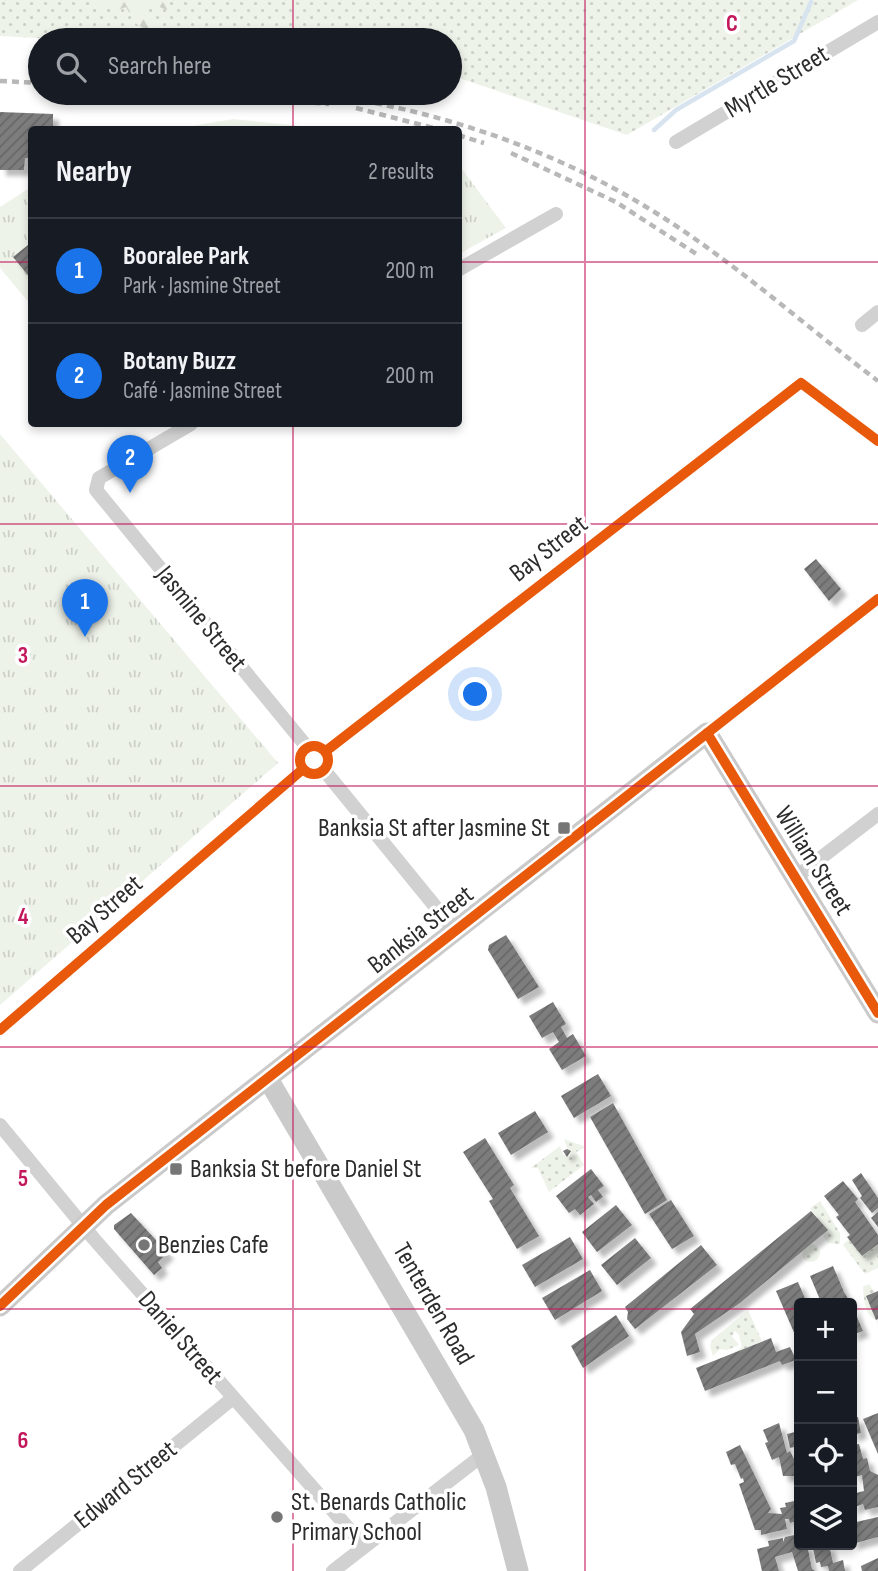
<!DOCTYPE html>
<meta charset="utf-8">
<style>
body{margin:0;font-family:"Sofia Sans Condensed",sans-serif;background:#242831;color:#f1f3f6}
.controls{position:absolute;right:21px;bottom:21px;display:grid;overflow:hidden;border-radius:7px;box-shadow:0 4px 10px #0003}
.controls button{width:63px;height:63px;display:grid;place-items:center;padding:0;border:0;border-bottom:2px solid #363941;background:#171b24;color:#f1f3f6;font:35px sans-serif}
.you{position:absolute;left:476px;top:695px;width:24px;height:24px;margin:-18px;border:5px solid #fff;border-radius:50%;background:#1a73e8;box-shadow:0 0 0 10px #1a73e833}
.badge{display:grid;place-items:center;width:46px;height:46px;border-radius:50%;background:#1a73e8;color:#fff;font-size:23px;font-weight:700}
.pin{position:absolute;translate:-50% -58px;filter:drop-shadow(0 2px 4px #0008)}
.pin::after{content:'';position:absolute;top:37px;width:24px;height:21px;background:inherit;clip-path:polygon(0 0,100% 0,50% 100%)}
.list{margin:0;padding:0;list-style:none}
h2{display:flex;justify-content:space-between;align-items:center;height:91px;margin:0;padding:0 28px;font-size:30px}
h2 small{font-size:23px;font-weight:400;color:#9ea1a6}
.list li{display:grid;grid-template-columns:46px 1fr auto;gap:21px;align-items:center;box-sizing:border-box;height:105px;padding:0 28px;border-top:2px solid #363941}
.list b{display:block;font-size:26px;white-space:nowrap}
.list p{margin:0;font-size:23px;white-space:nowrap;color:#9ea1a6}
.list em{font-size:23px;font-style:normal;color:#9ea1a6}
.icon{flex:none;width:38px;height:38px;fill:none;stroke:currentColor;stroke-width:2;stroke-linecap:round;stroke-linejoin:round}
.map{position:relative;flex:none;width:878px;height:1571px;overflow:hidden}
.search{position:absolute;background:#171b24;box-shadow:0 4px 10px #0003;left:28px;top:28px;width:434px;height:77px;display:flex;align-items:center;gap:18px;box-sizing:border-box;padding:0 24px;border-radius:38px;color:#9ea1a6;font-size:26px}
.panel{position:absolute;background:#171b24;box-shadow:0 4px 10px #0003;left:28px;top:126px;width:434px;height:301px;border-radius:7px}
.map>svg:first-child{display:block}
</style>
<div class="map">
<svg width="878" height="1571" viewBox="0 0 878 1571">
<defs>
<pattern id="grass-dots" width="8" height="8" patternUnits="userSpaceOnUse" patternTransform="scale(1.75)"><rect width="8" height="8" fill="#eef3ea"/><path d="M2 2h.1M6 6h.1" fill="none" stroke="#ccd0c9" stroke-width="1.8" stroke-linecap="round"/></pattern>
<pattern id="forest-firs" width="22" height="20" patternUnits="userSpaceOnUse" patternTransform="scale(1.75)"><rect width="22" height="20" fill="#eef3ea"/><path d="M5 1l3.5 6h-7zM16 11l3.5 6h-7z" fill="#ccd0c9"/></pattern>
<pattern id="park-tufts" width="24" height="20" patternUnits="userSpaceOnUse" patternTransform="scale(1.75)"><rect width="24" height="20" fill="#eef3ea"/><path d="M3 7l-1-3M5 7V3M7 7l1-3M15 17l-1-3M17 17v-4M19 17l1-3" fill="none" stroke="#ccd0c9"/></pattern>
<pattern id="building-hatch" width="6" height="6" patternUnits="userSpaceOnUse" patternTransform="scale(1.75)"><rect width="6" height="6" fill="#7d7d7d"/><path d="M-1 1l2-2M0 6l6-6M5 7l2-2" fill="none" stroke="#676767"/></pattern>
<filter id="shadow"><feDropShadow dx="6" dy="6" stdDeviation="2" flood-color="#0004"/></filter>
</defs>
<rect width="100%" height="100%" fill="#fff"/>
<path fill="url(#grass-dots)" d="M0,0H858L627,135L450,75V40H73L0,36Z
M564,1139L586,1147L576,1152L584,1165L549,1192L538,1168H531L560,1146L563,1155L570,1156Z
M820,1201L840,1233V1244L828,1243L823,1236L827,1230L810,1208Z
M849,1239L862,1256L878,1244V1268L865,1274L843,1245Z
M802 1253a9 9 0 1 1 18 0a9 9 0 1 1-18 0Z
M869,1284L875,1293L866,1297L876,1320C864,1315 864,1298 863,1287Z
M748,1310L762,1341L730,1355L742,1347L739,1335L735,1331L732,1336L739,1345L727,1350L720,1349L713,1356L710,1346L712,1340Z"/>
<path fill="url(#forest-firs)" d="M100,0H163L169,3L167,10L152,4L143,7L147,18L157,25L148,31L135,23L126,7L118,10L100,6Z"/>
<path fill="url(#park-tufts)" d="M233,119L330,129H175Z
M458,164L506,228L459,254H458Z
M31,187V305L0,268V207Z
M0,434L278,763L0,1005Z"/>
<g fill="none" stroke-linecap="round" stroke-linejoin="round">
<path stroke="#d7e4ef" stroke-width="4.5" d="M654,130L676,110L794,41L811,2"/>
</g>
<path fill="url(#building-hatch)" filter="url(#shadow)" d="M0,112L53,114V130H32V158H25L24,170H0Z
M28,245L32,250V280L13,257Z
M816,559L841,589L829,601L804,569Z
M506,935L539,987L518,999L488,950L489,945Z
M553,1002L566,1024L561,1027L567,1038L573,1034L586,1056L562,1070L549,1049L559,1042L553,1032L542,1038L529,1016Z
M598,1074L611,1096L574,1118L561,1096Z
M613,1103L667,1200L645,1214L590,1117Z
M535,1111L548,1132L511,1155L498,1133Z
M485,1138L514,1185L510,1188L539,1236L517,1249L489,1201L493,1199L463,1152Z
M567,1149L571,1151L567,1157L563,1151Z
M591,1169L604,1186L598,1190L603,1197L596,1202L591,1195L588,1197L594,1204L580,1215L575,1209L569,1213L556,1196Z
M861,1173L878,1198V1208L872,1213L860,1198L862,1196L852,1180Z
M843,1181L858,1199L855,1202L878,1235V1244L862,1256L847,1237L850,1235L836,1217L839,1215L824,1196Z
M671,1200L694,1236L672,1249L649,1214Z
M616,1205L632,1225L597,1252L582,1232Z
M811,1211L828,1230L740,1303L695,1334L700,1352L687,1356L681,1332L694,1314L690,1309Z
M878,1212V1227L871,1218Z
M131,1213L168,1253L158,1262L162,1268L154,1275L114,1229V1225Z
M570,1237L583,1259L535,1287L522,1265Z
M635,1238L651,1258L617,1285L601,1265Z
M701,1245L717,1265L635,1329L627,1319L628,1312L625,1307Z
M833,1266L844,1292L851,1303L821,1302L810,1276Z
M590,1270L602,1291L555,1320L542,1298Z
M798,1282L807,1303H799V1344L776,1291Z
M878,1291V1319L876,1320L866,1296Z
M852,1305L863,1331L852,1335Z
M616,1315L629,1336L583,1368L571,1346Z
M771,1338L776,1352L790,1347L796,1360L782,1365L780,1361L705,1391L696,1368Z
M878,1413V1454L863,1419Z
M858,1417L861,1433L852,1435V1418Z
M779,1423L787,1453L790,1451L795,1461L799,1460V1476H783L779,1457L772,1460L765,1443L768,1442L763,1430Z
M799,1431V1446L790,1448L787,1434Z
M859,1444L863,1459L867,1458L870,1471L878,1475V1507L865,1510L863,1504L852,1508V1494L864,1491L862,1475L855,1477L852,1466V1445Z
M740,1445L771,1509L768,1513L782,1514L780,1508L786,1507L785,1503L799,1500V1520L790,1523L789,1519H785L787,1529L761,1535V1530H755L739,1484L744,1482L743,1478L741,1479L735,1464L731,1465L726,1452Z
M878,1517V1537L852,1544V1523Z
M799,1534V1545H807L812,1569L815,1571H798L792,1552L775,1557L779,1571H762L757,1549L769,1546L768,1541L783,1538V1542L785,1537Z
M817,1545H829L833,1563L843,1560L845,1571H829L828,1566L821,1567L820,1562L816,1563L813,1548Z
M878,1558V1571H862L861,1566Z"/>
<g fill="none" stroke-linecap="round" stroke-linejoin="round">
<path stroke="#d1d1d1" stroke-width="14" d="M676,142L878,22
M458,270L556,214
M862,325L878,312
M191,424L99,478L96,490L307,747
M707,733L878,599
M300 760a14 14 0 1 1 28 0a14 14 0 1 1-28 0Z
M326,751L801,383L878,441
M324,770L456,932
M796,877L878,814
M0,1030L303,769
M0,1125L94,1239L364,1546
M20,1571L233,1398
M333,1571L484,1454"/>
<path stroke="#cacaca" stroke-width="21" d="M268,1079L474,1430L496,1487L518,1571
M0,1306L106,1205L707,733L878,1013"/>
<path stroke="#b8b8b8" stroke-width="4.5" stroke-dasharray="7 5" stroke-linecap="butt" d="M0,81L40,83
M194,93L329,104
M316,93C440,110 561,151 667,220C741,268 808,328 878,381
M356,108L441,130
M458,135L484,143
M511,153L616,202L698,255"/>
<g stroke="#fff" stroke-width="15">
<path id="cycleway" d="M707,733L878,1013
M300 760a14 14 0 1 1 28 0a14 14 0 1 1-28 0Z
M326,751L801,383L878,441
M0,1030L303,769
M0,1306L106,1205L878,599"/>
</g>
<use href="#cycleway" stroke="#e8590c" stroke-width="10"/>
</g>
<path fill="none" stroke="#c2185b" stroke-width="2" stroke-opacity="0.55" d="M293,0V40M585,0V1571M293,93V130M0,262H32M458,262H878M293,424V1571M0,524H878M0,786H878M0,1047H878M0,1309H799M852,1309H878"/>
<g fill="#767676" stroke="#fff" stroke-width="2.5">
<rect x="557" y="821" width="14" height="14" rx="3.5"/>
<rect x="169" y="1162" width="14" height="14" rx="3.5"/>
<circle cx="144" cy="1245" r="7"/>
<circle cx="277" cy="1517" r="7"/>
</g>
<g text-anchor="middle" dominant-baseline="central" stroke-width="7" stroke-linejoin="round" paint-order="stroke">
<g font-size="26" fill="#2c2c2c" stroke="#fff">
<text transform="translate(777 82) rotate(-31)">Myrtle Street</text>
<text transform="translate(549 549) rotate(-38)">Bay Street</text>
<text transform="translate(201 619) rotate(51)">Jasmine Street</text>
<text transform="translate(813 861) rotate(58)">William Street</text>
<text transform="translate(105 910) rotate(-41)">Bay Street</text>
<text transform="translate(421 930) rotate(-38)">Banksia Street</text>
<text transform="translate(433 1304) rotate(60)">Tenterden Road</text>
<text transform="translate(180 1338) rotate(49)">Daniel Street</text>
<text transform="translate(126 1485) rotate(-39)">Edward Street</text>
</g>
<g font-size="26" fill="#2c2c2c" stroke="#fff" text-anchor="start">
<text x="550" y="828" text-anchor="end">Banksia St after Jasmine St</text>
<text x="190" y="1169">Banksia St before Daniel St</text>
<text x="158" y="1245">Benzies Cafe</text>
<text x="291" y="1502">St. Benards Catholic<tspan x="291" dy="30">Primary School</tspan></text>
</g>
</g>
<g font-size="23" text-anchor="middle" font-weight="bold" fill="#c2185b" stroke="#fff" stroke-width="7" stroke-linejoin="round" paint-order="stroke">
<text x="732" y="31">C</text>
<text x="23" y="663">3</text>
<text x="23" y="924">4</text>
<text x="23" y="1186">5</text>
<text x="23" y="1448">6</text>
</g>
</svg>
<div class="controls">
<button>+</button>
<button>−</button>
<button><svg class="icon" aria-label="locate" viewBox="0 0 24 24"><circle cx="12" cy="12" r="6"/><path d="M12 2v4M12 18v4M2 12h4M18 12h4"/></svg></button>
<button><svg class="icon" aria-label="layers" viewBox="0 0 24 24"><path d="M12 4l9 5-9 5-9-5zM3 14l9 5 9-5"/></svg></button>
</div>
<div class="you"></div>
<div class="pin badge" style="left:85px;top:637px">1</div>
<div class="pin badge" style="left:130px;top:493px">2</div>
<div class="search"><svg class="icon" aria-label="search" viewBox="0 0 24 24"><circle cx="10" cy="10" r="6"/><path d="M15 15l6 6"/></svg>Search here</div>
<section class="panel">
<h2>Nearby<small>2 results</small></h2>
<ul class="list">
<li><span class="badge">1</span><div><b>Booralee Park</b><p>Park · Jasmine Street</p></div><em>200 m</em></li>
<li><span class="badge">2</span><div><b>Botany Buzz</b><p>Café · Jasmine Street</p></div><em>200 m</em></li>
</ul>
</section>
</div>
